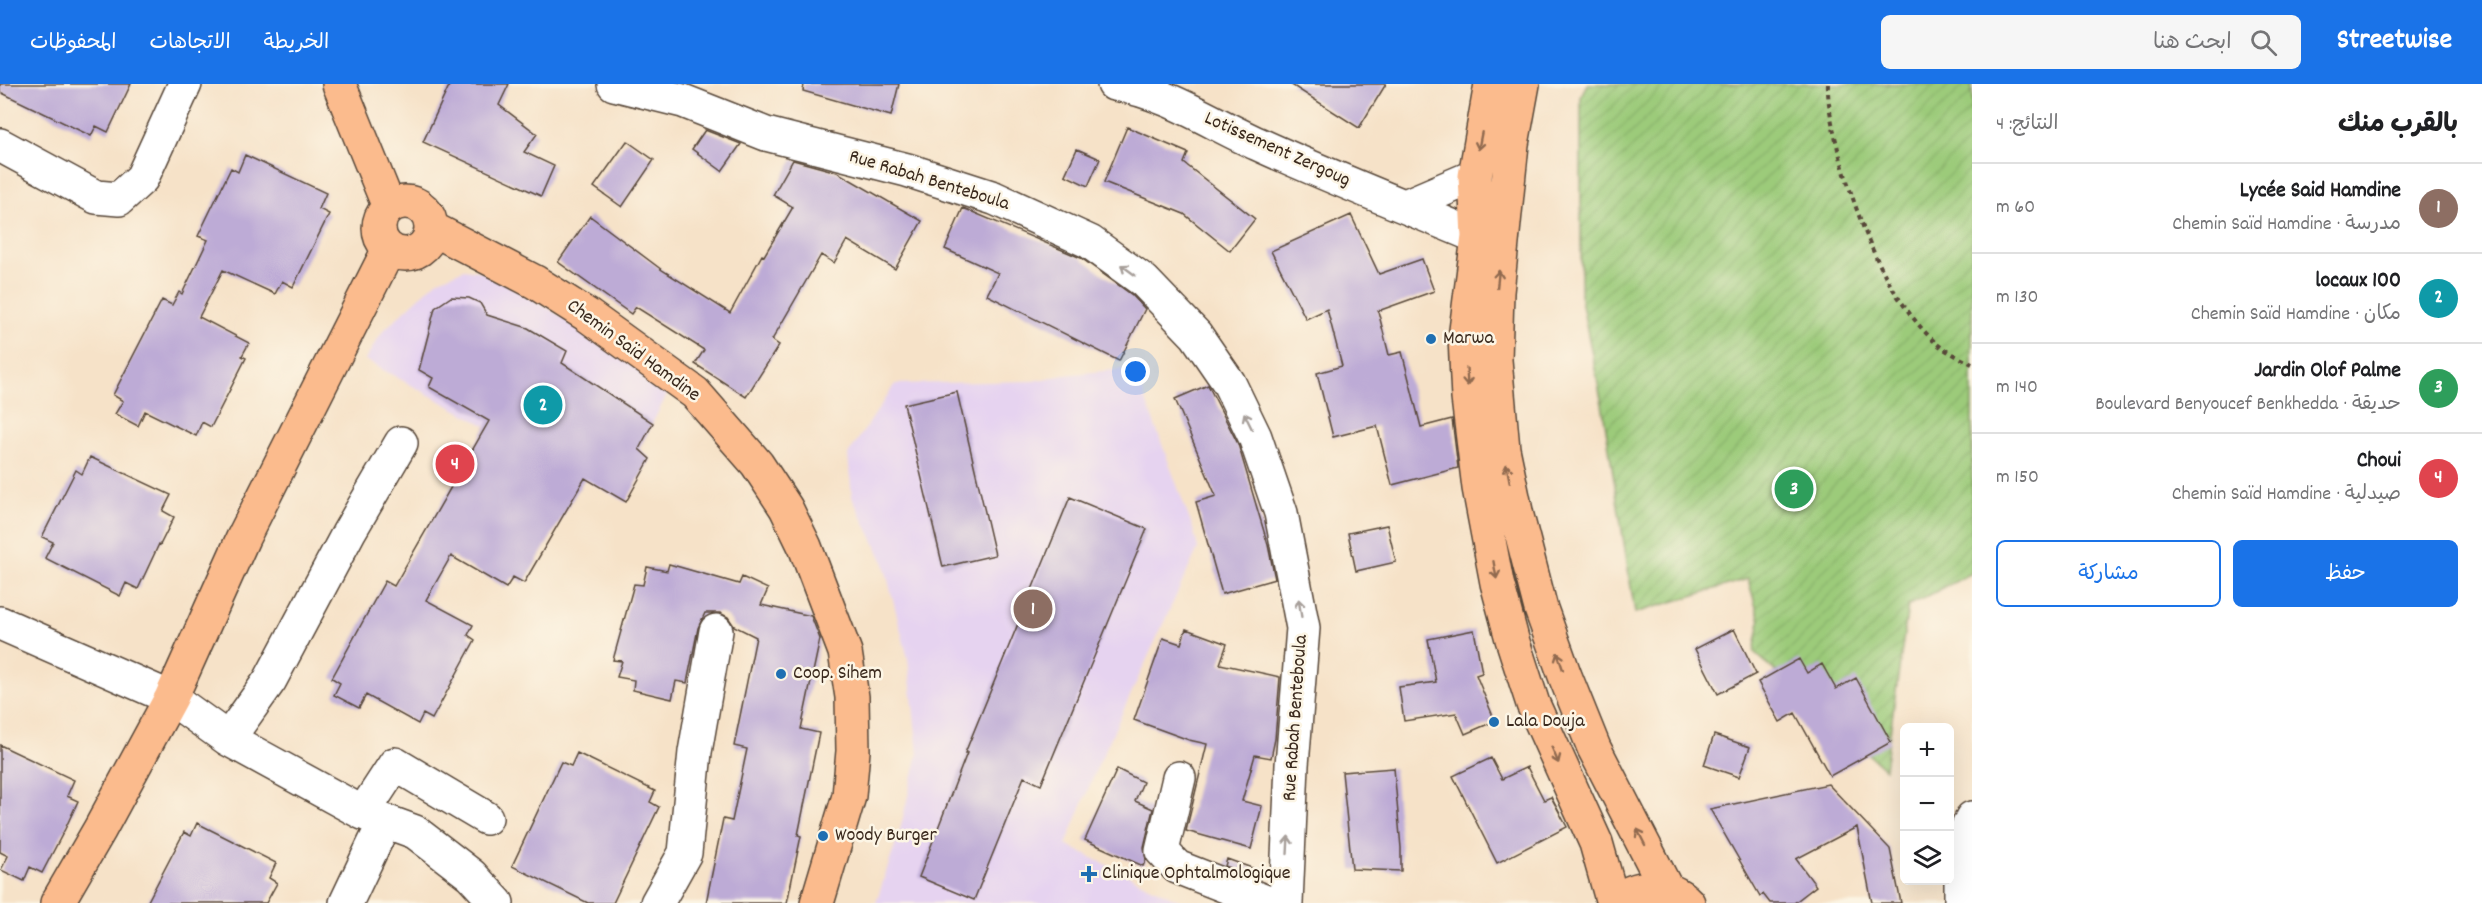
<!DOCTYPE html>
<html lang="ar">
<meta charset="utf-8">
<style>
body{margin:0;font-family:Dekko,"Playpen Sans Arabic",sans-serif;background:#f6f6f6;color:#202124;direction:rtl}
.controls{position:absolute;right:18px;bottom:18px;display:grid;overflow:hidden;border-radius:9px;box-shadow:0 6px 24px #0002}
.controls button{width:54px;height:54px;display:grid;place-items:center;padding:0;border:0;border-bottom:2px solid #e0e0e0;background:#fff;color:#202124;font:30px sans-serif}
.you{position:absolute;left:1136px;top:288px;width:21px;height:21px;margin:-15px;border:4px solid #fff;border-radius:50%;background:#1a73e8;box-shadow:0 0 0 9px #1a73e833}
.badge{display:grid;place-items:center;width:39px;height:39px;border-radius:50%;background:#1a73e8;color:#fff;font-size:20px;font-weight:700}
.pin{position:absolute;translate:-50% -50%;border:3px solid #fff;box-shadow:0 2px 6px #0006}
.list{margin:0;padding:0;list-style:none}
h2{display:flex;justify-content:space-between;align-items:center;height:78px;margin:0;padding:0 24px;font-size:26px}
h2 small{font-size:20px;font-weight:400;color:#757577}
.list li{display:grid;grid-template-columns:39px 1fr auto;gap:18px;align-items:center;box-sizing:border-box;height:90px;padding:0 24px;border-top:2px solid #e0e0e0}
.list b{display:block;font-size:22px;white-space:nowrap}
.list p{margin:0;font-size:20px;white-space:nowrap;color:#757577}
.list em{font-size:20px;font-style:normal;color:#757577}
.actions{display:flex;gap:12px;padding:18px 24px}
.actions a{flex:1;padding:14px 0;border:2px solid #1a73e8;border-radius:9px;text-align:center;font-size:21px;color:#1a73e8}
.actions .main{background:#1a73e8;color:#fff}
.icon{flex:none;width:33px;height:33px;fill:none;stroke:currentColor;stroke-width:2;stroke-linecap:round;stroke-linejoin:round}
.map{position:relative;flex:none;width:1972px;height:819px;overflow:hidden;direction:ltr}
header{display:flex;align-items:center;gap:36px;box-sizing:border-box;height:84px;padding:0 30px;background:#1a73e8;color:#fff}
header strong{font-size:28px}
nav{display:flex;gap:33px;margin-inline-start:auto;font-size:21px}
.search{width:420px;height:54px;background:#f6f6f6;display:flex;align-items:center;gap:15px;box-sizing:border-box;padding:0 21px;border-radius:9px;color:#757577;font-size:22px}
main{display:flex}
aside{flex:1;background:#fff}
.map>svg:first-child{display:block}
</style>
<header>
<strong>Streetwise</strong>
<div class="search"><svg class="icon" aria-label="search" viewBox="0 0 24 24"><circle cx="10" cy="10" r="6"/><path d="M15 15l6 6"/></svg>ابحث هنا</div>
<nav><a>الخريطة</a><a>الاتجاهات</a><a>المحفوظات</a></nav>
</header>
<main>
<aside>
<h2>بالقرب منك<small>النتائج: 4</small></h2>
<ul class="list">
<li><span class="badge" style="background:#8d6e63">1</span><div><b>Lycée Said Hamdine</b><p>مدرسة · Chemin Saïd Hamdine</p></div><em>60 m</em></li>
<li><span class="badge" style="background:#0f9aa8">2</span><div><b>100 locaux</b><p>مكان · Chemin Saïd Hamdine</p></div><em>130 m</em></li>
<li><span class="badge" style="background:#2e9e5b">3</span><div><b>Jardin Olof Palme</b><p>حديقة · Boulevard Benyoucef Benkhedda</p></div><em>140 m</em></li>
<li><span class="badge" style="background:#e0444e">4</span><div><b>Choui</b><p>صيدلية · Chemin Saïd Hamdine</p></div><em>150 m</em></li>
</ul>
<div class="actions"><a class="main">حفظ</a><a>مشاركة</a></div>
</aside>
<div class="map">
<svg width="1972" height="819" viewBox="0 0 1972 819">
<defs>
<pattern id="garden-furrows" width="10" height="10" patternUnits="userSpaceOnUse" patternTransform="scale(1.5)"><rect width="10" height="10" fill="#9ccb7a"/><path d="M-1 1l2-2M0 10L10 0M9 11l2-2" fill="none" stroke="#87ae69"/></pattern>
</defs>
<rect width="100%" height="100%" fill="#fcf5e5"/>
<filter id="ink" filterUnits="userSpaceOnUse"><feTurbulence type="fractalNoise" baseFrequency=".0167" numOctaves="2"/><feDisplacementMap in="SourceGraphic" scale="12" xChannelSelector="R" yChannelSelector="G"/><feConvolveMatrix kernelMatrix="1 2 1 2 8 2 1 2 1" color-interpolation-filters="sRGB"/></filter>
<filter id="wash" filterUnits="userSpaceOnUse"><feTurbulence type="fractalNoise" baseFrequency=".008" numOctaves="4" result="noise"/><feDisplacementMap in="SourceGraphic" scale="24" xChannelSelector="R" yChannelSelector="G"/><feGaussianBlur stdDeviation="1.35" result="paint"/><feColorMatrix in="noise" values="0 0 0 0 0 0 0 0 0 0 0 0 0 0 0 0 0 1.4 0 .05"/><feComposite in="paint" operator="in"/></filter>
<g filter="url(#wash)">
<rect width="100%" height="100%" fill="#f6e2c8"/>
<path fill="#e6d3f0" d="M464,185L489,189L673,299L639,365L650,375L626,418L365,276L383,247L437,197Z
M1134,284L1193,445L1198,464L1095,688L1066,761L1184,819H876L900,746L918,669L908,575L883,476L852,413L848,371L895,300L1033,297L1065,291Z"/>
<path fill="url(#garden-furrows)" stroke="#6c7a4c" stroke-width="1.5" d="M1587,0H1972V489L1908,522L1885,685L1754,568L1760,537L1748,495L1635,529L1602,320L1581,216V12Z"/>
<g id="blocks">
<path fill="#bdabd6" d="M0,0H131L108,48L96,42L91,52L0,8Z
M450,0H509L499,21L537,50L524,68L554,82L541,112L423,58Z
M804,0H899L891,32L803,7Z
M1290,0H1386L1359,44Z
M1127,43L1188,69L1184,79L1255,135L1230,167L1184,130L1104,98Z
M705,46L741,60L722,87L692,65Z
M627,57L654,76L622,123L594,103Z
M1077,65L1100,75L1088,102L1065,91Z
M245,71L326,109L319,125L329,130L293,203L282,197L275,210L223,186L199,233L249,259L242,272L246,274L211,343L202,338L196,352L145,327L138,342L115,330L123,317L113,311L162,216L172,221L179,208L182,210L208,156L198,152L231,84L238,88Z
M793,76L837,88L922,137L895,185L847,156L834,179L821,171L772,256L779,261L746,313L695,280L704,266L636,223L631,230L558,178L590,132L662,186L730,229L762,171L764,172L793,123L773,111Z
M963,124L1081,174L1132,211L1145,225L1119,277L987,211L998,189L945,165Z
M1351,131L1379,190L1422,175L1434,207L1378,227L1389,271L1402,268L1421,343L1452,335L1458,384L1392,401L1377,342L1333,353L1317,289L1342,282L1327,225L1306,235L1271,167Z
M451,213L469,214L480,219L487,231L528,244L567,267L562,279L653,339L639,365L650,375L626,418L585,394L524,499L513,493L506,504L451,472L426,516L473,541L468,551L475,556L432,635L423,630L418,640L366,611L359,624L334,611L340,599L332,594L385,497L394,502L489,337L429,303L433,294L419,286L435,224Z
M1208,301L1238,360L1268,461L1275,495L1222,510L1196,418L1216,412L1175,315Z
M957,308L995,471L943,483L904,320Z
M90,373L171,411L163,427L174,433L160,461L159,460L138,505L126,499L120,512L45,474L53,458L42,453L76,386L82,390Z
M1070,413L1147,445L1041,701L1024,693L974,816L919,793L967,669H965Z
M1387,441L1396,478L1356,487L1348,449Z
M669,480L739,500L742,493L768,505L761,521L811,532L820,555L801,645L819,649L798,751L801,752L787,819H706L723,735L732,737L747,665L734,662L756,553L734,542L728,533L720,529H705L698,544L687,599L676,597L672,615L633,606L634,596L617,593L622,577L613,576L634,500L643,501L647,483L667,487Z
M1186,545L1227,560L1220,580L1280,593L1275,655L1271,674L1255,671L1242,717L1262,722L1251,765L1186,747L1207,660L1189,656L1134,636L1163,554L1181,560Z
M1734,545L1756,590L1718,610L1695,565Z
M1474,546L1482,589L1476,591L1495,637L1465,650L1456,629L1404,637L1399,603L1436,598L1428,555Z
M1799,575L1807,589L1822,580L1836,605L1856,594L1891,658L1830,692L1795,629L1780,638L1758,598Z
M1714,651L1750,663L1739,693L1704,681Z
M0,661L74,696L67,712L78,717L65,745L42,789L30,783L24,797L1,786L8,772L0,768Z
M577,669L655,707L650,718L659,723L613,819H588L512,782L561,678L571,682Z
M1491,674L1502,695L1527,683L1544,716L1551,713L1567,743L1497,779L1453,692Z
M1394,684L1401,764V787L1352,785L1342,688Z
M1117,685L1143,698L1135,717L1153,725L1144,763L1146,776L1143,782L1085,756Z
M1828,700L1890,765L1901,819H1872L1857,743L1796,775L1816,802L1794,819H1770L1763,810L1760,812L1710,725Z
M197,739L276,779L269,794L277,799L266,819H147L184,748L191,752Z
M1227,775L1263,788L1260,795L1225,782Z"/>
</g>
</g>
<g filter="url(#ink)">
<use href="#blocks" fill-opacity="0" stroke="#574638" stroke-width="1.5"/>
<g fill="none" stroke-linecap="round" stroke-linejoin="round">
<g stroke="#574638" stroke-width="36">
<path id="minor" d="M614,0L683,17L766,50L907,86L994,114L1090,158L1144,197L1196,251L1229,299L1255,353L1281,429L1303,544L1292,681L1286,819
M1114,0C1166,8 1211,39 1258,60C1330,93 1405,122 1478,153
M0,61L96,113L119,115L142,94L185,0
M1405,122L1475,92
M0,539L171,614L228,655L363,729L415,748L471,791L497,819
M228,655L270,596L349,448L401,359
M1179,694L1162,767L1177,783L1269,819
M363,729L395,680L486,734
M346,819L385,737
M657,819L685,769L695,668L716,547
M1961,819V759L1972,734"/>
</g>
<g stroke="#574638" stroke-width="36">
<path id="major" d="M339,0L389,123
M1491,0L1475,92L1478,153L1465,254L1468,314L1479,404L1497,499L1512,555L1533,620L1596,759L1613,819
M1523,0L1512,60L1497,208L1495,276L1503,365L1517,432L1541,525L1565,592L1594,664L1667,806
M379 144a26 26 0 1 1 52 0a26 26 0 1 1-52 0Z
M431,144L535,198L587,231L695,309L757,380L786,424L805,463L845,568L852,613L853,667L849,712L817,819
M57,819L100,745L171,614L243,454L389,165
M1616,819C1635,799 1669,799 1688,819"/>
</g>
<path stroke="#574638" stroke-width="4" stroke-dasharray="4.5 4.5" stroke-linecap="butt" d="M1828,0C1826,44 1862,150 1884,189C1895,211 1918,243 1936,259C1946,268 1961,274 1972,280"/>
<use href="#minor" stroke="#fff" stroke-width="33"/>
<use href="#major" stroke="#fbbb8d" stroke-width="33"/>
</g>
<defs><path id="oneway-shaft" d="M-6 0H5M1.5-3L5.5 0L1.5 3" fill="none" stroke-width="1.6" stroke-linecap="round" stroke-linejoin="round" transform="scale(1.5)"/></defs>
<g stroke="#916b50">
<use href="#oneway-shaft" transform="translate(1480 57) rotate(101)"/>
<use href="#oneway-shaft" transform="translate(1498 195) rotate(-84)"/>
<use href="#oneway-shaft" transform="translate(1467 293) rotate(87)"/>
<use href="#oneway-shaft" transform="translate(1508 389) rotate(-101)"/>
<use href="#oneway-shaft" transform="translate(1495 486) rotate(80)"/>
<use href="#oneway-shaft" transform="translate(1560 577) rotate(-109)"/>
<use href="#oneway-shaft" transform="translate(1555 671) rotate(67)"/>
<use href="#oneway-shaft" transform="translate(1641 753) rotate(-117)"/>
</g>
<g stroke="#a79f9a">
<use href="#oneway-shaft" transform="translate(1128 186) rotate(-144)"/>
<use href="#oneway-shaft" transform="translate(1248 337) rotate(-116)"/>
<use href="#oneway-shaft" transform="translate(1300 524) rotate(-99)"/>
<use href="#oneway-shaft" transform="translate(1288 761) rotate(-87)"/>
</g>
</g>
<g fill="#1f6fb2" stroke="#fcf5e5" stroke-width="2">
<circle cx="1431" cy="255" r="6"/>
<circle cx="781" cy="590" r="6"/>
<circle cx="1494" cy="638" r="6"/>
<circle cx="823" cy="752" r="6"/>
<path d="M1086 781h6v6h6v6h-6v6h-6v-6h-6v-6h6z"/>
</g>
<g text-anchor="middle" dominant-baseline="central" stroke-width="5" stroke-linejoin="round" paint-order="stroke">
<g font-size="20" fill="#3b2a1e" stroke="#fcf5e5">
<text transform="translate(1277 66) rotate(24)">Lotissement Zergoug</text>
<text transform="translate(929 97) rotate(17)">Rue Rabah Benteboula</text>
<text transform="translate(633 267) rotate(36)">Chemin Saïd Hamdine</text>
<text transform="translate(1296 634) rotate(-86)">Rue Rabah Benteboula</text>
</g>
<g font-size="20" fill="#3b2a1e" stroke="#fcf5e5" text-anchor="start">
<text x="1443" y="255">Marwa</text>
<text x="793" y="590">Coop. Sihem</text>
<text x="1506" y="638">Lala Douja</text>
<text x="835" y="752">Woody Burger</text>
<text x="1102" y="790">Clinique Ophtalmologique</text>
</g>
</g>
</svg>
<div class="controls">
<button>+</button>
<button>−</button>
<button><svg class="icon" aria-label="layers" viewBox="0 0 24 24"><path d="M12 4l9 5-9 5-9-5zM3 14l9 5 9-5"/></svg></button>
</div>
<div class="you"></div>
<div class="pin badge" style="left:1033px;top:525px;background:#8d6e63">1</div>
<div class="pin badge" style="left:543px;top:321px;background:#0f9aa8">2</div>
<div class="pin badge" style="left:1794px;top:405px;background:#2e9e5b">3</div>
<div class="pin badge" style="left:455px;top:380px;background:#e0444e">4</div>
</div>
</main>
